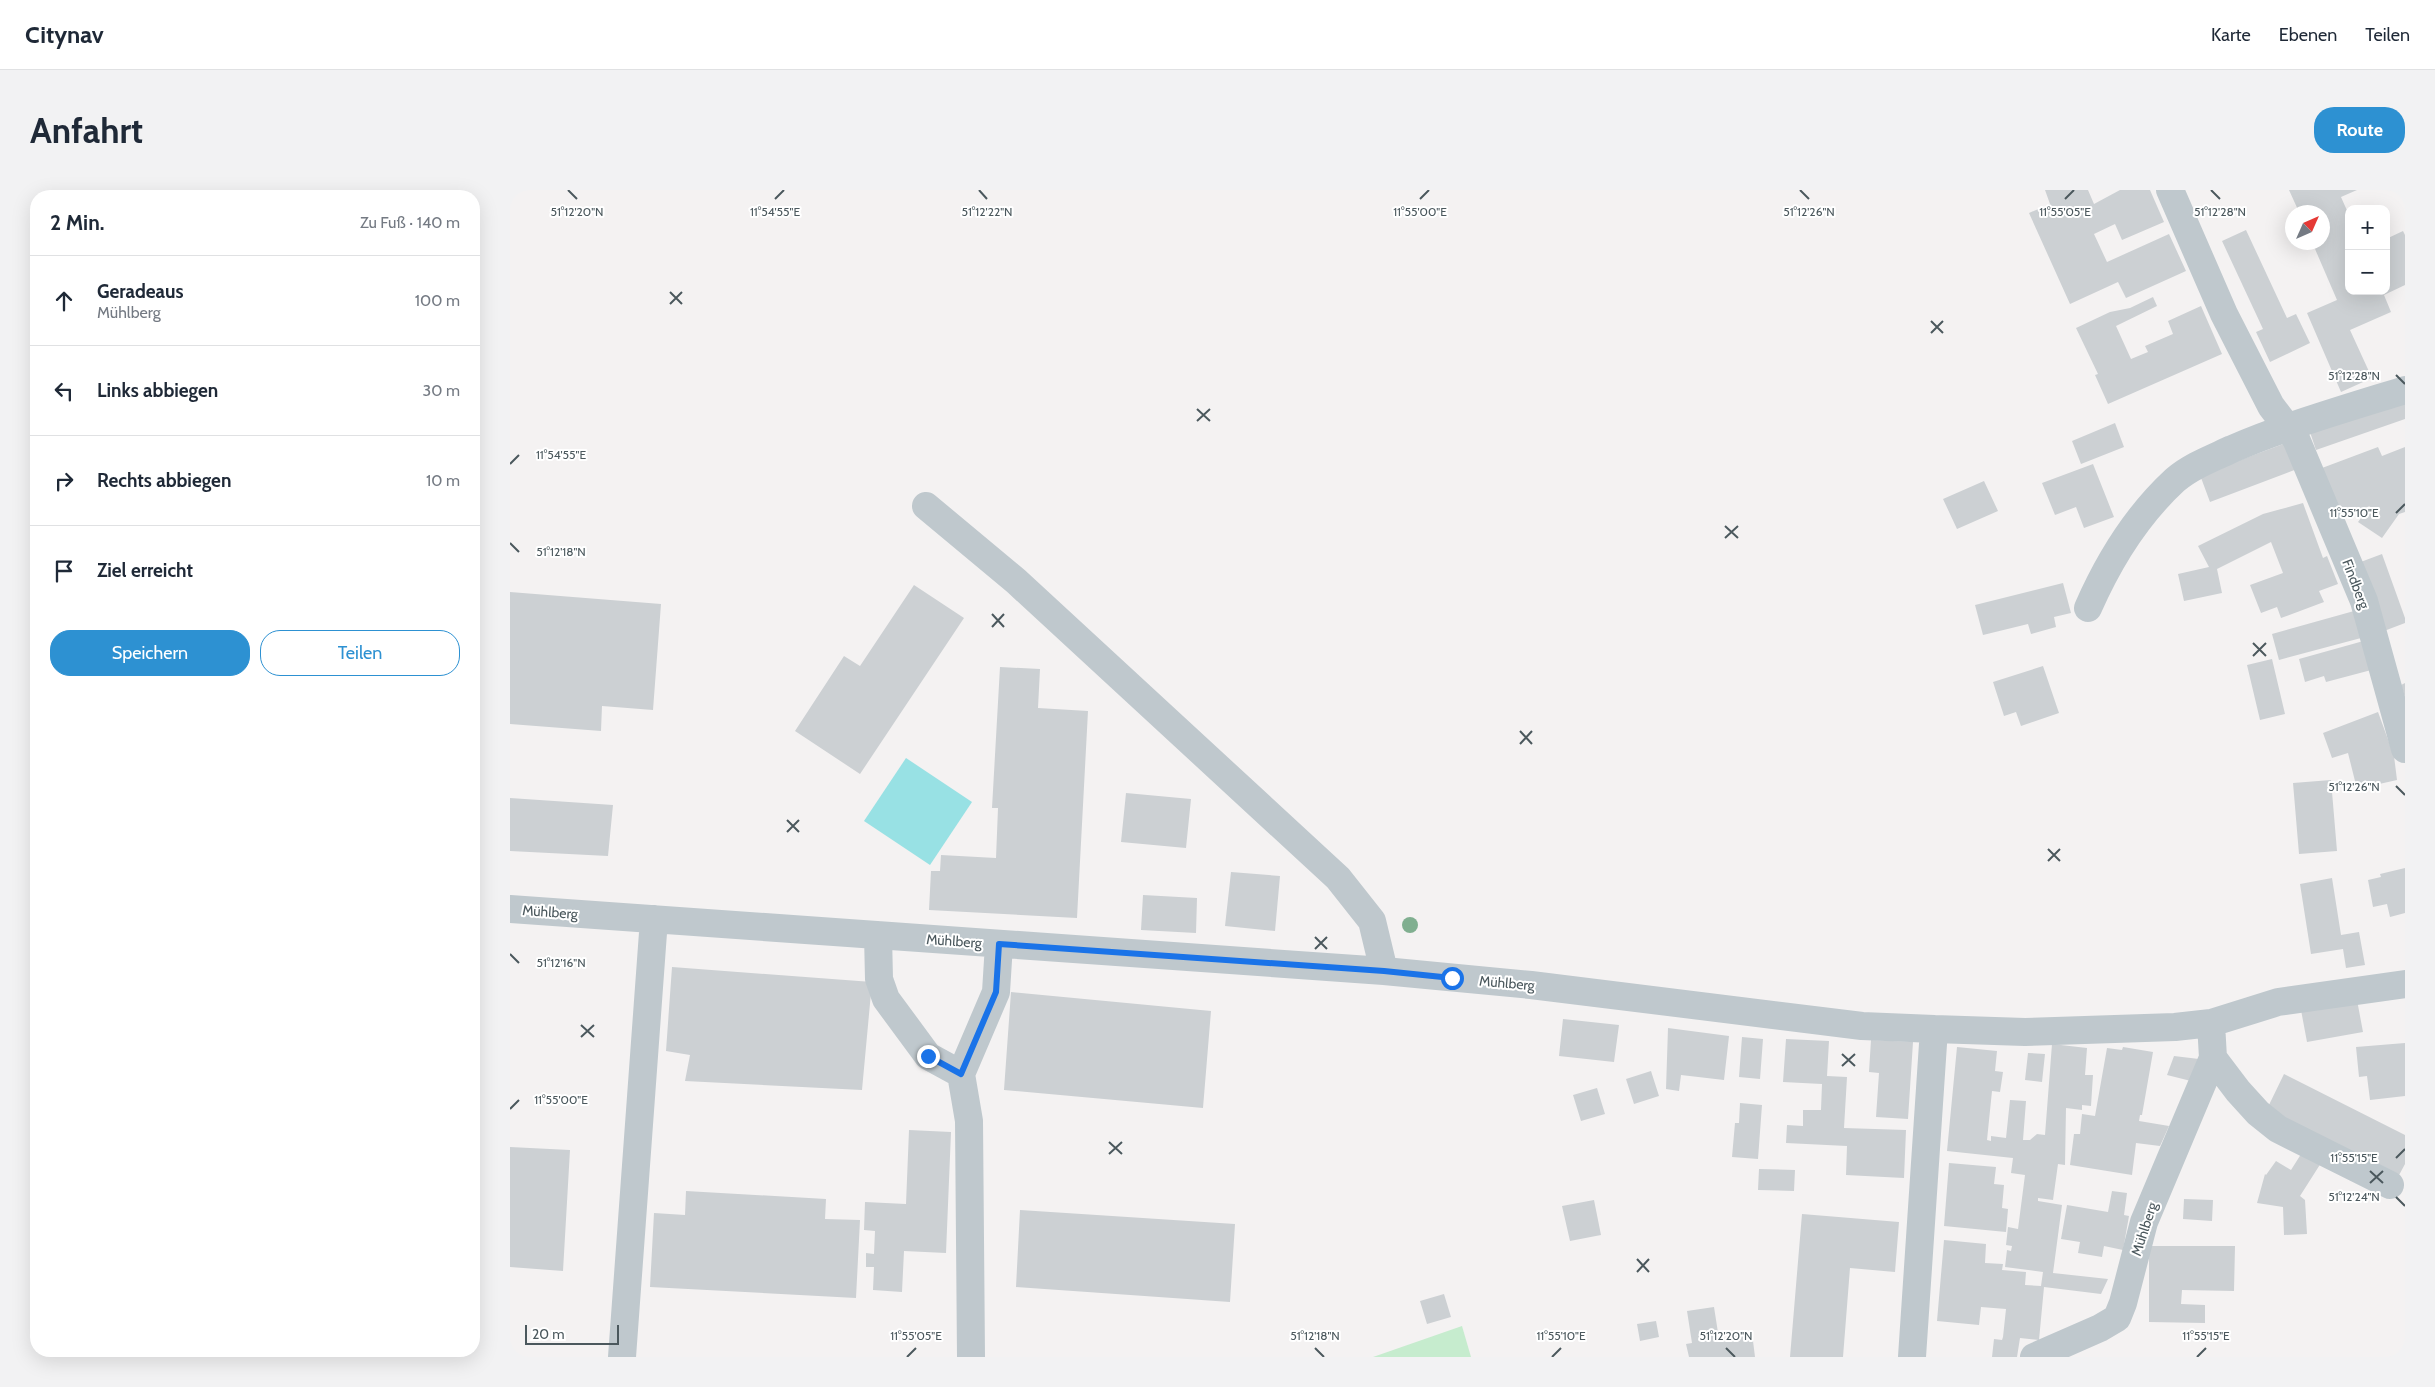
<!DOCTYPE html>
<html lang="de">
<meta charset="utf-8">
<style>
body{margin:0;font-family:Cabin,sans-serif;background:#f2f2f3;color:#1f2937}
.controls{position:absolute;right:15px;top:15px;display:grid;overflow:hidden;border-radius:10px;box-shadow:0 5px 20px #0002}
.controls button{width:45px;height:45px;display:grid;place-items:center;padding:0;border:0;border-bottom:1px solid #e0e1e3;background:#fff;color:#1f2937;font:25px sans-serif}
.compass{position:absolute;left:1775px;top:15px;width:45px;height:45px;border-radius:50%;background:#fff;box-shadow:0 5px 20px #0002;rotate:45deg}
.scale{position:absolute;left:15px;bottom:12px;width:94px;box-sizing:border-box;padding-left:5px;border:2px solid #4b585d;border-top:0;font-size:14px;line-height:18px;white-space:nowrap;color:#4b585d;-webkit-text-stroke:4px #fff;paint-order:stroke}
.stop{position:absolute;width:15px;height:15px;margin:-11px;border:4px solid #1a73e8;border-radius:50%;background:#fff}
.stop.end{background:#1a73e8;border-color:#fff;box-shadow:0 1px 5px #0008}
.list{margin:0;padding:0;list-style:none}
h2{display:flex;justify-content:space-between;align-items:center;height:65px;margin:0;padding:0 20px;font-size:21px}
h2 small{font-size:16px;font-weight:400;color:#747a83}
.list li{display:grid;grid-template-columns:32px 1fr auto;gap:15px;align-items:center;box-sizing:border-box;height:90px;padding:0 20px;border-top:1px solid #e0e1e3}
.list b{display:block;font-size:19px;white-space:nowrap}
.list p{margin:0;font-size:16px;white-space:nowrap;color:#747a83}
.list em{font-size:16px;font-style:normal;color:#747a83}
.actions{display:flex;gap:10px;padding:15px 20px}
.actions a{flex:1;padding:11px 0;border:1px solid #2d91d2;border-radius:20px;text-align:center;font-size:18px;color:#2d91d2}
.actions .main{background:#2d91d2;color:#fff}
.icon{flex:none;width:28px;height:28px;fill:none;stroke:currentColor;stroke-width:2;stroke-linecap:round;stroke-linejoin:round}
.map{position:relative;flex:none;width:1895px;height:1167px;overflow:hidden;border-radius:20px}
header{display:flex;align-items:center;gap:30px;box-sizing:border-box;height:70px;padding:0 25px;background:#fff;border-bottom:1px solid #e0e1e3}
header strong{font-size:24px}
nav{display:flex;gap:28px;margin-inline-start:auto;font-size:18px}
.intro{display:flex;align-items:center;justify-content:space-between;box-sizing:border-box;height:120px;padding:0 30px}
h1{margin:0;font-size:35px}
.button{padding:12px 22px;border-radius:20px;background:#2d91d2;color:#fff;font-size:18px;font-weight:700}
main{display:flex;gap:30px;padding:0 30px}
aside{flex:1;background:#fff;border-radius:20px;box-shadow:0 5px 20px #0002}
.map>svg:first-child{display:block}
</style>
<header>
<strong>Citynav</strong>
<nav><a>Karte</a><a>Ebenen</a><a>Teilen</a></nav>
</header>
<div class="intro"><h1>Anfahrt</h1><a class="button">Route</a></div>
<main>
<aside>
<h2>2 Min.<small>Zu Fuß · 140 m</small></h2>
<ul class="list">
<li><svg class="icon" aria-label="ahead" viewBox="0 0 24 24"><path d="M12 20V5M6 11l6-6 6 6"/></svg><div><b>Geradeaus</b><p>Mühlberg</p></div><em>100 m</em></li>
<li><svg class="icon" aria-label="left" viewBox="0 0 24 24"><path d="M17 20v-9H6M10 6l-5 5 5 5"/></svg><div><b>Links abbiegen</b></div><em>30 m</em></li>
<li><svg class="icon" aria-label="right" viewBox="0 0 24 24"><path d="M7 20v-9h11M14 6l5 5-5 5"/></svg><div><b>Rechts abbiegen</b></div><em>10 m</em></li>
<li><svg class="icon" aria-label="arrive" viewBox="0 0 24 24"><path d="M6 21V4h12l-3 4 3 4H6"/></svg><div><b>Ziel erreicht</b></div></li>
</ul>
<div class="actions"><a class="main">Speichern</a><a>Teilen</a></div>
</aside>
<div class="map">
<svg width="1895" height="1167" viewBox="0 0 1895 1167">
<rect width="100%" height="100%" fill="#f4f2f2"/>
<path fill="#c6ecce" d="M952,1136L961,1167H863Z"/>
<path fill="#98e1e4" d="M396,568L462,612L420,675L354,631Z"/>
<path fill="#ccd0d3" d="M1535,0H1578L1584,14L1610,0H1640L1654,32L1612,50L1605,34L1584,44L1597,72L1659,44L1676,81L1616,108L1608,92L1560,114L1519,23L1540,14Z
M1779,0H1847L1831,7L1839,25V101H1876V49L1893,41L1895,45V95L1874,105L1881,122L1840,140L1862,188L1831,202L1797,123L1827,110L1802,52H1812V22H1789Z
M1736,40L1777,128L1786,124L1800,153L1760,172L1746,142L1753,139L1712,51Z
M1643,107L1647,116L1606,136L1621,169L1638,162L1635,156L1663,144L1658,131L1691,116L1712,164L1598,214L1585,185L1588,184L1566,138L1600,122L1620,118Z
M1895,209V229L1806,260L1800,242Z
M1605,233L1614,257L1571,274L1562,251Z
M1776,253L1787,279L1700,312L1690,285Z
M1868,257L1872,266L1895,257V322L1889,324L1872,348L1848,332L1860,316L1830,327L1812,278Z
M1583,274L1604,327L1574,338L1566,317L1545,325L1532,293Z
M1474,291L1488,321L1447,339L1433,309Z
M1793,313L1813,368L1817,366L1828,394L1809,401L1814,412L1771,428L1767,417L1751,423L1740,395L1773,383L1761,352L1707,379L1712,403L1674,411L1668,384L1699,377L1688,356L1753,324Z
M1872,364L1895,428V433L1874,441L1848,373Z
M1553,393L1561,423L1544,427L1546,437L1521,444L1518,434L1473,445L1465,415Z
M404,395L454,428L350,584L285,541L334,466L350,476Z
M0,402L151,414L143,520L92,516L91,541L0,534Z
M1844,421L1851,448L1769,470L1762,444Z
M1857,450L1865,479L1816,492L1814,486L1795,492L1789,469Z
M1762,469L1775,524L1750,530L1737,475Z
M1533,476L1549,523L1511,536L1506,522L1494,526L1483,492Z
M490,477L530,479L528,518L578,521L567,728L419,720L421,681H430L431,665L486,668L488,618H482Z
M1895,493V507L1891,495Z
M1868,522L1884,566L1887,590L1847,599L1838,563L1822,568L1813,543Z
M1821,590L1827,661L1789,664L1783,593Z
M616,603L681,609L676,658L611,652Z
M0,608L103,615L98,666L0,661Z
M1895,678V723L1880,727L1877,714L1863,717L1858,690L1871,687L1870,684Z
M721,682L770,686L765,741L715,736Z
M1822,688L1831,745L1849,742L1855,775L1836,778L1833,759L1801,764L1790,694Z
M633,705L687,708L686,743L631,740Z
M162,777L362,792L352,900L175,891L180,865L156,861Z
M501,802L701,821L693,918L494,900Z
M1847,810L1853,842L1797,852L1791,820Z
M1053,829L1109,835L1104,872L1049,866Z
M1158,838L1219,846L1214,890L1171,885L1169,901L1156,899Z
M1232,847L1253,849L1250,889L1229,887Z
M1276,849L1319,851L1317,886L1337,887L1334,938L1396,940L1394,988L1336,985L1337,956L1276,953L1277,935L1293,936V920H1311L1312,894L1273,892Z
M1361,850L1403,852L1398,929L1366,927L1369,883L1359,882Z
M1895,853V906L1860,910L1857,886L1849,887L1846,857Z
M1542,854L1577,858L1575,885H1583L1581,916L1572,915V920L1556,918L1555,975L1548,974L1543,1010L1528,1008V1011L1552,1015L1543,1083L1598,1089L1591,1104L1534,1097L1529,1150L1510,1148L1507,1167H1482L1484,1149L1492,1150L1493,1147L1496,1119L1471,1117L1469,1135L1427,1131L1434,1050L1476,1054L1475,1073L1493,1074L1492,1080L1516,1082L1515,1095L1531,1096L1533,1082L1495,1077L1497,1060L1501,1061L1502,1056L1496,1055L1498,1037L1508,1039L1515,985L1501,983L1503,968L1437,961L1447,857L1487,861L1485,881L1493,882L1490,902L1482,901L1477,950L1481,951V946L1496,948L1500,910L1516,911L1513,950H1520L1527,944L1535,945Z
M1613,857L1643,862L1632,925H1630L1629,931L1659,936L1650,956L1626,953L1622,985L1560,975L1564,944H1570L1572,924L1585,926L1597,858L1612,860Z
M1518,863L1535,864L1532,892L1515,890Z
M1664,866L1689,869L1681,891L1657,885Z
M1141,881L1149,906L1124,914L1116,889Z
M1774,884L1895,945V974L1888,987L1762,925L1758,917Z
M1087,898L1095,924L1071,931L1063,905Z
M1230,913L1252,915L1248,969L1222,967L1225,933H1229Z
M399,940L441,942L436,1063L394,1061L392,1102L363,1100L364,1077H356V1063L364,1064L365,1041L354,1040L355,1012L396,1014Z
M0,957L60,960L53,1081L0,1077Z
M1793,961L1811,973L1790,1006L1795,1010L1797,1044L1774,1045L1773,1017L1747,1013L1755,984L1756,985L1766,971L1781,980Z
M1439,973L1486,977L1484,994L1494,995L1492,1018L1498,1019L1496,1042L1434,1036Z
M1249,979L1285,980L1284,1001L1248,1000Z
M176,1001L316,1009L315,1029L350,1030L346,1108L140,1097L144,1023L175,1025Z
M1602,1001L1617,1003L1614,1025L1619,1026L1613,1060L1594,1056L1592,1067L1568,1063L1570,1052L1551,1049L1557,1015L1598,1022Z
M1674,1009L1703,1010L1702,1031L1673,1029Z
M1084,1010L1091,1045L1060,1051L1052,1016Z
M510,1020L725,1034L720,1112L506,1097Z
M1292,1024L1389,1032L1385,1082L1340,1078L1333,1167H1280Z
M1639,1056H1725L1724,1101L1672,1100L1671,1114L1695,1115V1133L1639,1132Z
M934,1104L941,1127L917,1134L910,1111Z
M1204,1117L1209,1149L1242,1143L1245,1167H1179L1176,1154L1182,1153L1177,1121Z
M1146,1131L1149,1147L1130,1151L1127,1134Z"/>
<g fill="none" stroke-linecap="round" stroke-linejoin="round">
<path stroke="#bfc8cd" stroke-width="28" d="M1660,0L1714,124L1761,216L1786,249L1854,411L1895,559
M416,316L506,391L828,688L862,731L874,781
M1578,418C1599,370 1626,326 1665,290C1681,276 1703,268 1722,259C1778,235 1837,218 1895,200
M0,719L874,781L1021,795L1352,836L1424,839L1515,842L1665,837L1701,833L1768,812L1895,794
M368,745L369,789L376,809L418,866L451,884L459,931L461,1167
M1703,868L1728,901L1748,923L1768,939L1880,995
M451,884L486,802L489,754
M112,1167L144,729
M1402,1167L1424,839
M1524,1167L1590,1138L1607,1128L1613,1113L1634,1032L1703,868L1701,833"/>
</g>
<circle fill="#80af90" cx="900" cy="735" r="8"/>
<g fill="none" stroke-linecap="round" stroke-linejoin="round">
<path stroke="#1a73e8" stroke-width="6" d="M418,866L451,884L486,802L489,754L874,781L942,788"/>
</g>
<path fill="none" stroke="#4b585d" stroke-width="2" d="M58,0L67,9M469,0L477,9M1290,0L1299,9M1701,0L1710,9M265,9L274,0M910,9L919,0M1555,9L1564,0M160,102L172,114M160,114L172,102M1421,131L1433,143M1421,143L1433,131M1886,185L1895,194M687,219L700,231M687,231L700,219M0,274L9,265M1886,323L1895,314M1215,336L1228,348M1215,348L1228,336M0,353L9,362M482,424L494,437M482,437L494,424M1743,453L1756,466M1743,466L1756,453M1010,541L1022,554M1010,554L1022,541M1886,596L1895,605M277,630L289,642M277,642L289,630M1538,659L1550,671M1538,671L1550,659M805,747L817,759M805,759L817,747M0,764L9,773M71,835L84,847M71,847L84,835M1332,864L1345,876M1332,876L1345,864M0,919L9,910M599,952L612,964M599,964L612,952M1886,968L1895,959M1860,981L1873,993M1860,993L1873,981M1886,1007L1895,1016M1127,1069L1139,1082M1127,1082L1139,1069M805,1158L814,1167M1216,1158L1225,1167M397,1167L406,1158M1042,1167L1051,1158M1687,1167L1696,1158"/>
<g text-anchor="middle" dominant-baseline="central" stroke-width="4" stroke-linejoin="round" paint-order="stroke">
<g font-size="14" fill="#4b585d" stroke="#fff">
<text transform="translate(1846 394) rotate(69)">Findberg</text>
<text transform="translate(40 722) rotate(4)">Mühlberg</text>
<text transform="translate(444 751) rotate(4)">Mühlberg</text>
<text transform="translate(997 793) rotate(5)">Mühlberg</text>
<text transform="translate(1634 1039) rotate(-72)">Mühlberg</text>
</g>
</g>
<g font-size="12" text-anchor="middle" fill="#4b585d" stroke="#fff" stroke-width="4" stroke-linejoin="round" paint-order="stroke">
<text x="67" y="26">51°12'20"N</text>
<text x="265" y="26">11°54'55"E</text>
<text x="477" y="26">51°12'22"N</text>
<text x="910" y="26">11°55'00"E</text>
<text x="1299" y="26">51°12'26"N</text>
<text x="1555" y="26">11°55'05"E</text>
<text x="1710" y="26">51°12'28"N</text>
<text x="1844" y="190">51°12'28"N</text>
<text x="51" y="269">11°54'55"E</text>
<text x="1844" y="327">11°55'10"E</text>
<text x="51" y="366">51°12'18"N</text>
<text x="1844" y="601">51°12'26"N</text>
<text x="51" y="777">51°12'16"N</text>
<text x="51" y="914">11°55'00"E</text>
<text x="1844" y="972">11°55'15"E</text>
<text x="1844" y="1011">51°12'24"N</text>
<text x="406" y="1150">11°55'05"E</text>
<text x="805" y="1150">51°12'18"N</text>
<text x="1051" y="1150">11°55'10"E</text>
<text x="1216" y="1150">51°12'20"N</text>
<text x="1696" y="1150">11°55'15"E</text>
</g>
</svg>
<div class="controls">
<button>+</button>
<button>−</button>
</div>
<svg class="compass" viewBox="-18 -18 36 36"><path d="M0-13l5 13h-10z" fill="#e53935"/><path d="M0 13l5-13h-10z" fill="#747a83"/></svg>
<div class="scale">20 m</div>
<div class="stop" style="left:942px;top:788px"></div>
<div class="stop end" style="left:418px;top:866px"></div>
</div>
</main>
